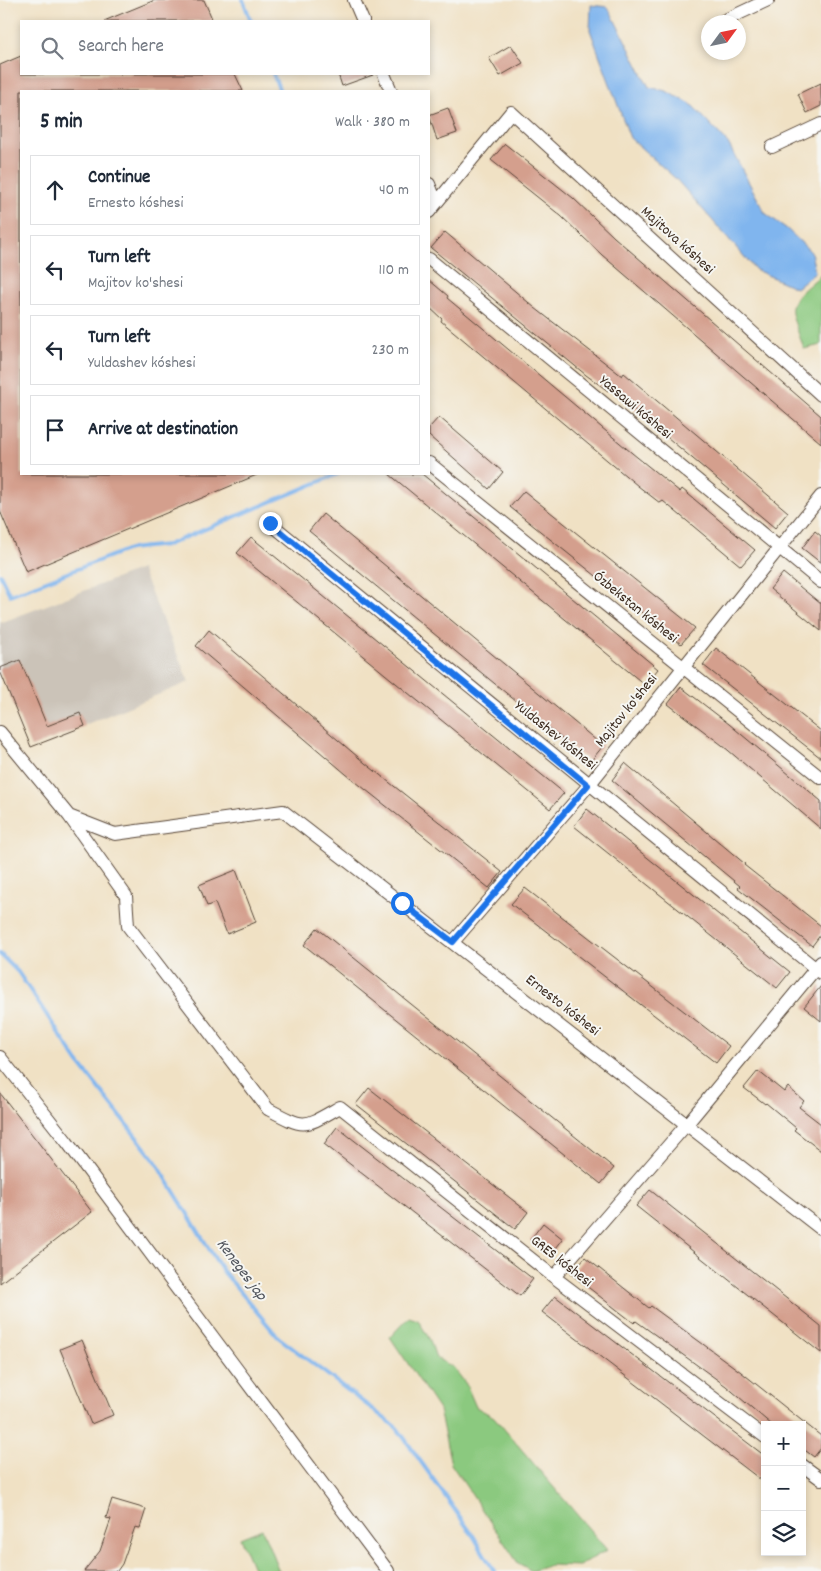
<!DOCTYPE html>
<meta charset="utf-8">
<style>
body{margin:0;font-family:Dekko,sans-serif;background:#f6f6f7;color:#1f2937}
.controls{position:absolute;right:15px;bottom:15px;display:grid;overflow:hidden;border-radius:0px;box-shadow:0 2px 8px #0003}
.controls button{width:45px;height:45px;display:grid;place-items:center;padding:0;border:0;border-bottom:1px solid #e0e1e3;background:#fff;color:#1f2937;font:25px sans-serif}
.compass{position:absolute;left:701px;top:15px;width:45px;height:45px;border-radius:50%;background:#fff;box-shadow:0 2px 8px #0003;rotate:57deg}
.stop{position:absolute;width:15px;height:15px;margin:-11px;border:4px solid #1a73e8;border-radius:50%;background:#fff}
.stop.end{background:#1a73e8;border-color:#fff;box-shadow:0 1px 5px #0008}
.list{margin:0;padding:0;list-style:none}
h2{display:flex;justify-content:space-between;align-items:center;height:65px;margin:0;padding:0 20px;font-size:21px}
h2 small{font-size:16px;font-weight:400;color:#747a83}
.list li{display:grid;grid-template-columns:32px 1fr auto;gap:15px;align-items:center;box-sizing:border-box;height:70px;margin:0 10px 10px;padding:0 10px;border:1px solid #e0e1e3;border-radius:0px}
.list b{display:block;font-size:19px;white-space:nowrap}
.list p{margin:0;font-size:16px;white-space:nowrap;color:#747a83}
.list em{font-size:16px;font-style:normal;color:#747a83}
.icon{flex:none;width:28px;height:28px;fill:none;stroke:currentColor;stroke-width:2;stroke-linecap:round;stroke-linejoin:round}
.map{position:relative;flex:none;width:821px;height:1571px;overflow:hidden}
.search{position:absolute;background:#fff;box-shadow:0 2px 8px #0003;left:20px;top:20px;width:410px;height:55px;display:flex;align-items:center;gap:12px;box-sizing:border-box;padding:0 18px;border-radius:0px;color:#747a83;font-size:19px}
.panel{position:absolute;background:#fff;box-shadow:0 2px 8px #0003;left:20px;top:90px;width:410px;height:385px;border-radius:0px}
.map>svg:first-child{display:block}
</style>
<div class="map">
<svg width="821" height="1571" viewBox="0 0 821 1571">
<rect width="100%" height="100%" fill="#f6f6f2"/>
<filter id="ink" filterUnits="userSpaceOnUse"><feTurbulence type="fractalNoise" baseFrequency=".02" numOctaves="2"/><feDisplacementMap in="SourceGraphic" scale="10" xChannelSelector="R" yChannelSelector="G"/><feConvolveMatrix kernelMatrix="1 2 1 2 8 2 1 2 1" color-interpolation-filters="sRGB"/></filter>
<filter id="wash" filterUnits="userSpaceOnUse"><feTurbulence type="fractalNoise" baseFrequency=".0096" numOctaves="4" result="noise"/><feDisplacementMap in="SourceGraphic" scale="20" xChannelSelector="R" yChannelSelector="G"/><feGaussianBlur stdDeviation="1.12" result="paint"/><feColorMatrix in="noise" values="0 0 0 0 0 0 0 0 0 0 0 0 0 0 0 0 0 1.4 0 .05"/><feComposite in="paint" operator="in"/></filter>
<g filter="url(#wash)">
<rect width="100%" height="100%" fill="#f0e1c4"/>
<path fill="#cbc3b8" d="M141,569L189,682L31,747L0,671V623Z"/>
<path fill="#8bc97f" stroke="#637a4e" d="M821,275V345L804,349C789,304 781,308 821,275Z
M409,1317L418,1320L430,1340L436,1358L453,1367L466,1384L476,1407L494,1417L607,1550L579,1566L550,1565L532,1571L518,1563L451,1464L439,1410L390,1337Z
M262,1529L279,1571H254L240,1538Z"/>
<path fill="#80b5ee" stroke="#5e7086" d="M591,5L608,7L649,87L666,91L691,104L728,143L765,213L787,229L811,252L815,272L796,288L756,270L676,179L630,138L590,30Z"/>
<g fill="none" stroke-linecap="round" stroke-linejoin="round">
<path stroke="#80b5ee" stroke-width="4" d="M243,0L251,21
M273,74L280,91
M0,574L10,595L129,549L167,545L338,474
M0,954L18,972L78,1062L156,1162L222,1270L278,1337L397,1428L474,1537L494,1571"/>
</g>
<g id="blocks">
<path fill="#d49f8d" d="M155,0H204L213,21H104Z
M511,45L523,63L500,76L489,58Z
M21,56V74H235L243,91H21V474H259L26,572L0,511V65Z
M338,74H373V75L342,86Z
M821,83V106L807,113L798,94Z
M448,108L457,133L437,140L429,115Z
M505,144L573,198L614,237L821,416V443L602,255L561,216L491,160Z
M445,232L535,308L622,376L624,373L788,512L775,528L610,389L608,391L586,375L431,248Z
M429,280L448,296L447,298L632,453L680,492L682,489L755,550L741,566L663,501L660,503L638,486L441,321L442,319L429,307Z
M439,417L503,472L489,489L429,436V428Z
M389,474H422L658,669L645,685Z
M524,491L695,628L681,644L510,507Z
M323,514L603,746L590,762L309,531Z
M815,531L821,536V563L802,548Z
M251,537L564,793L550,809L237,553Z
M783,573L821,604V631L770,589Z
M209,630L365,763L502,872L489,888L346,774L196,646Z
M716,648L821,731V758L703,665Z
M20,660L47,726L80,713L85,726L31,747L0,671V668Z
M681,687L729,724L821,801V829L722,745L668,704Z
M625,763L745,864L744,865L821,926V934L812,946L738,888L740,886L612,780Z
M587,809L790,972L777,988L574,826Z
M236,870L256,922L227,934L215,903L207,906L199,885Z
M525,888L729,1046L716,1063L511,904Z
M317,928L614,1168L601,1184L304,945Z
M821,986V1021L804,1007Z
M758,1071L784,1092L788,1087L804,1101L799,1107L821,1124V1151L794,1130L796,1128L766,1103L765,1104L744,1088Z
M369,1088L528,1212L515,1229L356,1104Z
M0,1093L92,1212L0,1283Z
M337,1127L533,1279L520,1296L324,1144Z
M650,1190L821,1326V1353L636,1206Z
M543,1223L563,1239L550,1256L530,1240Z
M585,1257L649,1308L651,1306L741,1372L821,1436V1448L814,1457L802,1448V1425H772L726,1386L636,1321L634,1323L571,1274Z
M555,1296L765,1456V1475L761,1480L542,1312Z
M82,1340L113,1415L91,1424L60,1349Z
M112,1499L146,1509L140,1528L135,1527L122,1564L117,1571H84L100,1551L111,1519L106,1518Z"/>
</g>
</g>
<g filter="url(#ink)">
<use href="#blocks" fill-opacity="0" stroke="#564537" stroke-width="1"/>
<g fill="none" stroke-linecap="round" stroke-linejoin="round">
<g stroke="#564537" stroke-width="14">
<path id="street" d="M354,0L363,21
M721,22L768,0
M384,74L391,91
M772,147L821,124
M429,184L436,202
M429,212L511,112L821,395
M429,259L821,582
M429,463L821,778
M270,523L821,973
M0,732L69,816L115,834L283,811L821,1229
M69,816L126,896L128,926L268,1109C306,1129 303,1128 340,1107L554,1277L765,1437
M453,942L589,785L821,496
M0,1057L67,1142L388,1571
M554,1277L687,1124L821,962
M802,1465L821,1479"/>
</g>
<use href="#street" stroke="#fff" stroke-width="12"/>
</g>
</g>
<g fill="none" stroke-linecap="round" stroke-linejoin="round" filter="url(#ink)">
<path stroke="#1a73e8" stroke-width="6" d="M270,523L588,785L453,942L402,903"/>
</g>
<g text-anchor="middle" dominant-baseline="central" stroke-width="4" stroke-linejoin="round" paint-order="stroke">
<g font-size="15" fill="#3b2a1e" stroke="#f6f6f2">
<text transform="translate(677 241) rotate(42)">Majitova kóshesi</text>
<text transform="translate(635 408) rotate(40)">Yassawi kóshesi</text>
<text transform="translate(635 608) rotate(39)">Ózbekstan kóshesi</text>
<text transform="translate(627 711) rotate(-51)">Majitov ko'shesi</text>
<text transform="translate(555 736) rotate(39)">Yuldashev kóshesi</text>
<text transform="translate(562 1006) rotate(38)">Ernesto kóshesi</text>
<text transform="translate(561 1262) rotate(38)">GRES kóshesi</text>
</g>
<g font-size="16" font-style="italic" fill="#50545c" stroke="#f6f6f2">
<text transform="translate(241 1270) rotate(53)">Keneges jap</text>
</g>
</g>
</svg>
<div class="controls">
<button>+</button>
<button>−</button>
<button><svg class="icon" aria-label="layers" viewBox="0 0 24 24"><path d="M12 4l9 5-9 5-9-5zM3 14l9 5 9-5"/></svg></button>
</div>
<svg class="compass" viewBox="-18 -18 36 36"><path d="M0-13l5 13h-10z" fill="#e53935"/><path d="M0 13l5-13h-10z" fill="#747a83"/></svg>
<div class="stop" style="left:402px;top:903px"></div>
<div class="stop end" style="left:270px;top:523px"></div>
<div class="search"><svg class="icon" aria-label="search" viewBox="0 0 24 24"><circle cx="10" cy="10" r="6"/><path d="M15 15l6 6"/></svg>Search here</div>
<section class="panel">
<h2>5 min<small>Walk · 380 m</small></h2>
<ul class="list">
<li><svg class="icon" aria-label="ahead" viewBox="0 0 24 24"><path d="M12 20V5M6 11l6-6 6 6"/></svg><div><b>Continue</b><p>Ernesto kóshesi</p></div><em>40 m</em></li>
<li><svg class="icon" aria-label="left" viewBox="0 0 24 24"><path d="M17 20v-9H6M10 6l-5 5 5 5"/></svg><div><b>Turn left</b><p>Majitov ko'shesi</p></div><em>110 m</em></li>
<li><svg class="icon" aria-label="left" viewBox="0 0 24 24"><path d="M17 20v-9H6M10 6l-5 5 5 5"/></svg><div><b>Turn left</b><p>Yuldashev kóshesi</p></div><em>230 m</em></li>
<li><svg class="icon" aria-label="arrive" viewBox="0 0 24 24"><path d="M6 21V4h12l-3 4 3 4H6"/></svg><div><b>Arrive at destination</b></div></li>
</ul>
</section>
</div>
